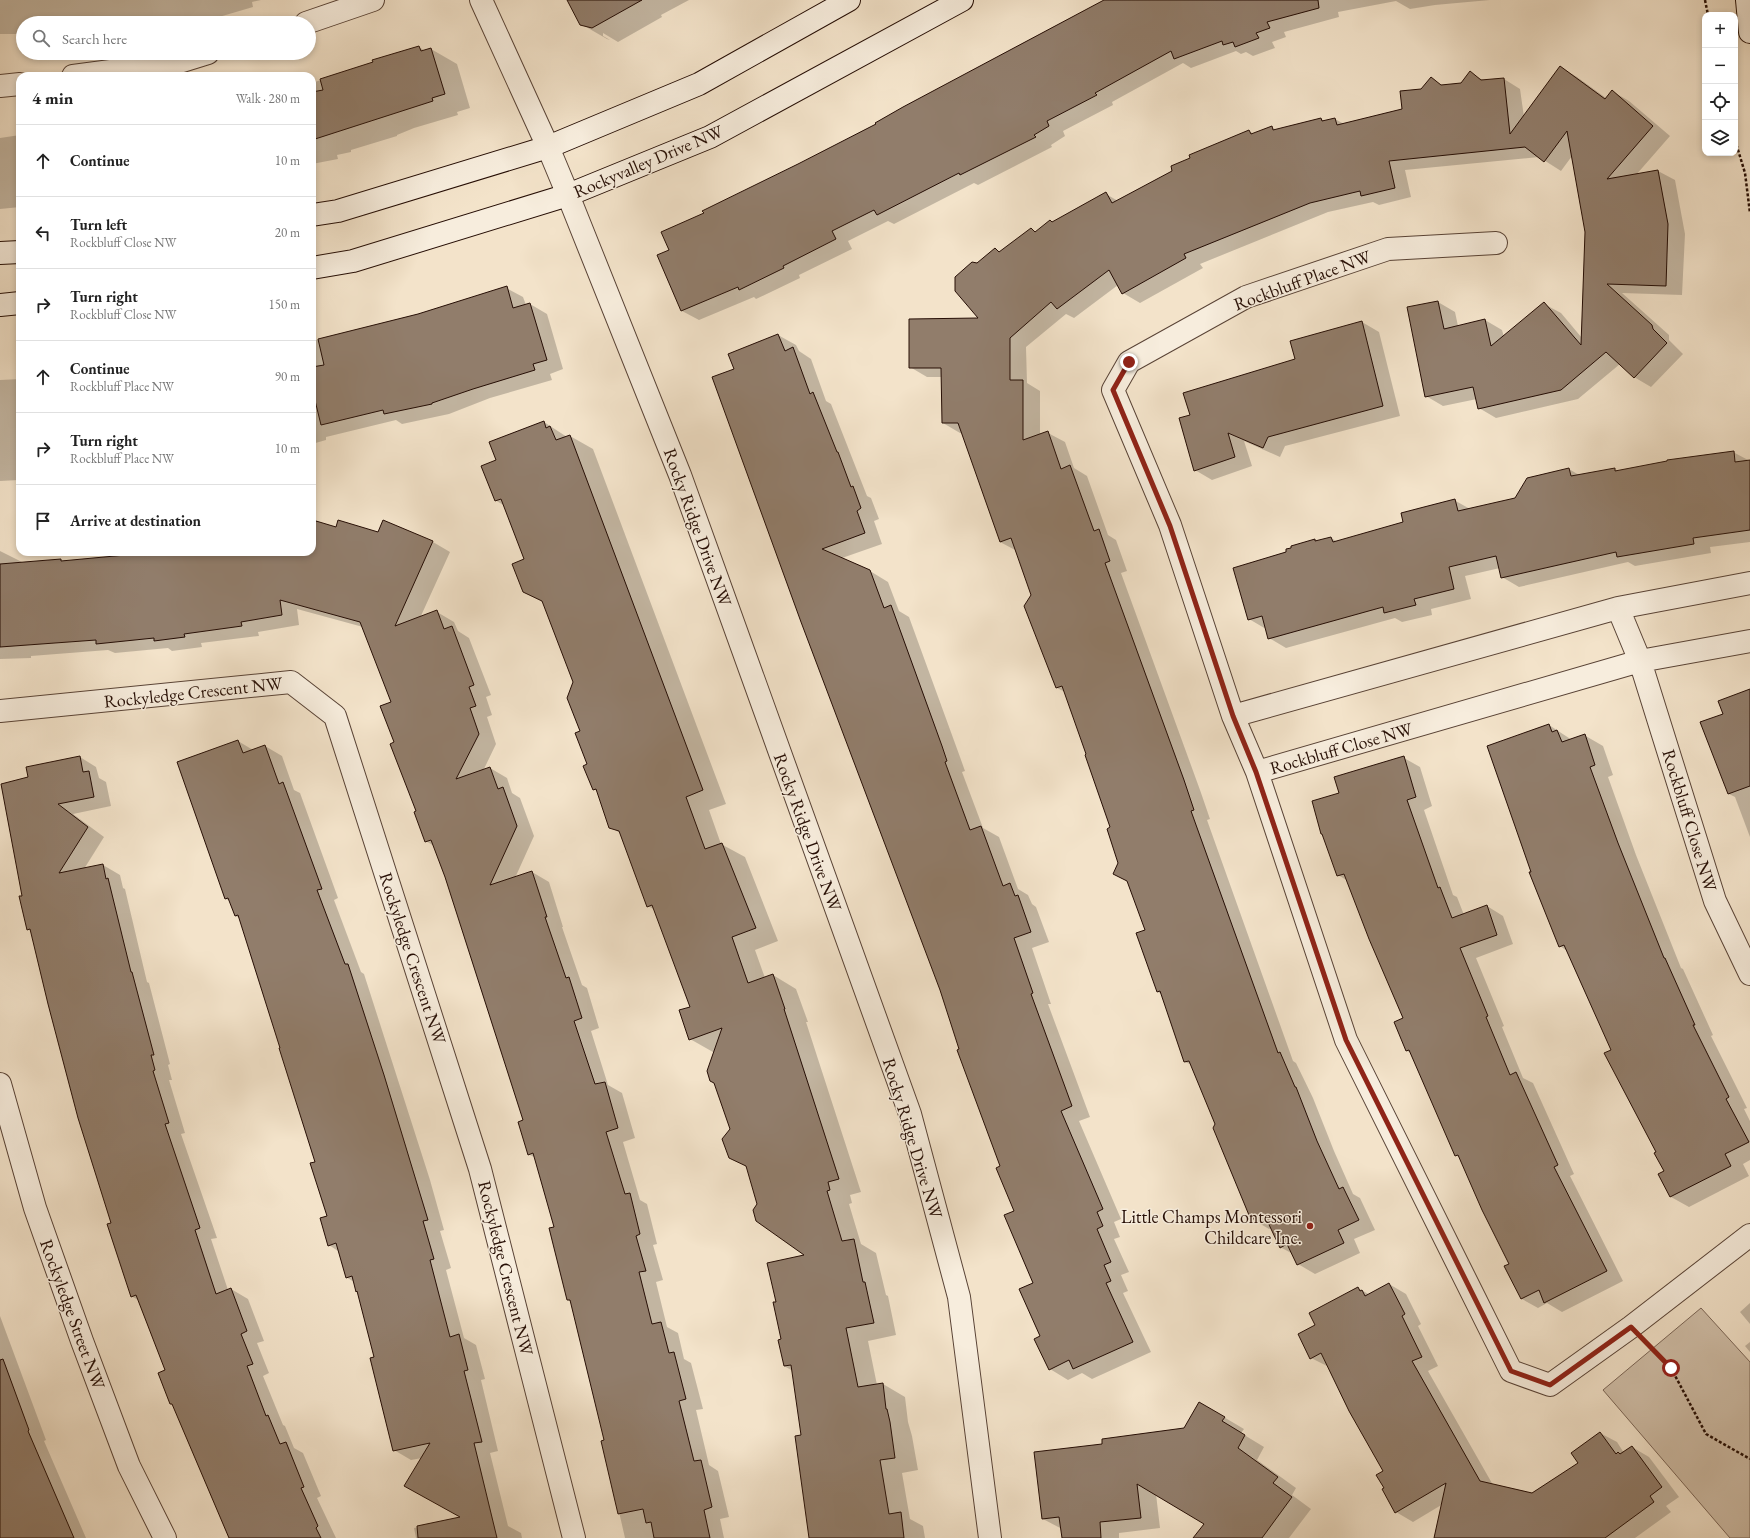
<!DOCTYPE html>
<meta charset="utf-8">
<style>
body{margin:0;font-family:"EB Garamond",serif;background:#f2f2f2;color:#222}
.controls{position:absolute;right:12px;top:12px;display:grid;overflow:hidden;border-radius:8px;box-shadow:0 2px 6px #0003}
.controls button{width:36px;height:36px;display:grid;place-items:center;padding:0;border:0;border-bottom:1px solid #e0e0e0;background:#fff;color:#222;font:20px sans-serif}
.stop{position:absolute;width:12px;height:12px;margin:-9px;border:3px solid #8f2418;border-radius:50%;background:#fff}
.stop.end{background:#8f2418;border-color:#fff;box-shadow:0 1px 4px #0008}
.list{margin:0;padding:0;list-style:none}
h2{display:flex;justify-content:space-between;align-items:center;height:52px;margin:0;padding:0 16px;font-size:17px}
h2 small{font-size:13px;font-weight:400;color:#767676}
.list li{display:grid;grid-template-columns:26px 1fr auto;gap:12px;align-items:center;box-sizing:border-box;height:72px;padding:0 16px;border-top:1px solid #e0e0e0}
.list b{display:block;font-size:15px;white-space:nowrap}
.list p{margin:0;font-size:13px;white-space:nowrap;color:#767676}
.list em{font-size:13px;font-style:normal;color:#767676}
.icon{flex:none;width:22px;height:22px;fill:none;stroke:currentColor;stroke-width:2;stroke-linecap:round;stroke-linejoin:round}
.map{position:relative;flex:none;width:1750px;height:1538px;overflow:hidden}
.search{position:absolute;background:#fff;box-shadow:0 2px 6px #0003;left:16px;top:16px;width:300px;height:44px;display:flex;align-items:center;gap:10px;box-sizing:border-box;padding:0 14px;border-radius:22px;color:#767676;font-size:15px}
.panel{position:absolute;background:#fff;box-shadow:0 2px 6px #0003;left:16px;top:72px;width:300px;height:484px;border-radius:12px}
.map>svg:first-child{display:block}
</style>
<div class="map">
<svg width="1750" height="1538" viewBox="0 0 1750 1538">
<rect width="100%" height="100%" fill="#f3e3ca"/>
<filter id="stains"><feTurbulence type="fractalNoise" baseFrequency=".005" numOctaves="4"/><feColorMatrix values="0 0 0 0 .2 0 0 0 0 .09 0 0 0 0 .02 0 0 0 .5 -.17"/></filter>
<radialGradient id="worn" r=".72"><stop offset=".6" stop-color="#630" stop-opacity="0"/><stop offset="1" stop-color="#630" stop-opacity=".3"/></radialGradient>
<path fill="#d0bfa9" stroke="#7b6657" d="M1701,1308L1750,1362V1538H1730L1603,1390Z"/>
<path fill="#0003" d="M0,0H261L252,2L253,7L219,17L172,23H23V34H0Z
M568,0H689L661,15L662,17L618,42L603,33V36L610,40L607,39L581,24Z
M1107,0H1490L1435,5L1410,9L1396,1L1338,12L1339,17L1284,32L1286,37L1272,42L1275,48L1253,56L1246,52L1241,54L1236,51L1191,68L1183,63L1112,102L1113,105L1063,131L1065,136L1051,145L1052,147L978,185L974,183L894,224L888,221L848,241L852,249L799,275L800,278L756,299L754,297L699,320L682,311L658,256L670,251L705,214L877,125Z
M419,47L425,51L431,49L457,64L470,108L457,112L458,115L414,128L397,135V136L351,150V152L337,155L338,159L312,164V83Z
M1560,67L1577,77L1606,98L1612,91L1629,101L1670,136L1636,175L1658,171L1675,180L1685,234L1682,295L1622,293L1669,335V340L1683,354L1651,387L1634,377L1620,364L1578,399L1496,418L1479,408L1477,399L1443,406L1426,396L1438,302L1455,312L1458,326L1485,320L1502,330L1504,337L1544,304L1561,313L1582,338L1586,232L1572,156L1561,171L1539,157L1405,170L1411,197L1379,205L1373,202L1328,212L1200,264L1203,268L1140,303L1123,293L1118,285L1074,318L1066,314L1026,347L1027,383L1040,391V435L1048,433L1065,442L1074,468L1087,476L1108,535L1116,540L1127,571L1121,573L1200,790L1210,819L1207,820L1293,1061L1296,1063L1313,1098L1334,1151L1353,1194L1360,1198L1375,1230L1354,1239L1360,1253L1315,1274L1298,1264L1293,1254L1280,1247L1271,1228L1269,1229L1252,1219L1216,1124L1192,1065L1185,1062L1161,994L1158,992L1146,930L1129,882L1114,874L1119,863L1112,828L1088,755L1065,692L1057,688L1032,595L1017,551L1000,542L962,433H960L943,423L942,377H927L910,367L980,319L977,264L995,249L1001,252L1031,229L1037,232L1106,194L1118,201L1249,131L1254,134L1271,127L1277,130L1321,119L1325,121L1335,119L1344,124L1403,110L1431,79L1444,86L1462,83L1470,73L1485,81L1504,79L1520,89L1524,117Z
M20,135V207L0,209V138Z
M506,288L523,297L526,305L530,304L547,314L563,369L550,374L552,380L490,398L449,414L402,424L396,420L326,437V440L312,444V341L418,315Z
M1362,322L1379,332L1400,416L1285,446L1280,457L1244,441L1252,466L1212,480L1195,470L1191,416L1296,360Z
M778,335L796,345L799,351L811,359L826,401L831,404L867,496L871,498L879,519L874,521L882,544L842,558L870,571L888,582L899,611L909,617L960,757L965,771L962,772L983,828L999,837L1018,889L1028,895L1032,904L1036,907L1049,942L1032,948L1051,1004H1048L1090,1117L1079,1121L1121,1219L1114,1222L1120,1237L1114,1239L1129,1272L1121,1275L1128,1291L1123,1293L1151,1352L1092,1379L1082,1373L1068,1380L1050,1369L1041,1336L1034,1284L1015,1211L1001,1166L960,1049L735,370Z
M20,379V477H19V480L0,481V380Z
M544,422L567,437L570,436L593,449L726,804L709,810L721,844L745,857L778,941L755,950L765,978L773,975L796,989L808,1022H806L861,1192L850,1195L852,1203L849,1204L861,1244L876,1253L886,1295L888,1296L896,1335L868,1341L877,1385L883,1384L905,1397L908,1422L912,1436L918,1470L902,1473L910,1519L923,1526L925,1538H810L803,1436L793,1371L784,1366L777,1303L806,1256L759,1204L748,1168L730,1157L731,1129L715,1051L713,1052L690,1039L691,1007L655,910L648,906L620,833L610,827L598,792L594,789L581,731L574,682L544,603L523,591L526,560L505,506L495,500L498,461Z
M1733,452L1750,461V542L1710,547L1711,553L1635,566L1628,562L1519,587L1502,577L1500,568L1465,576L1471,599L1431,609L1432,615L1402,622L1395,618L1286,648L1269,638L1266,629L1249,619L1288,553L1315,540L1317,541L1331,538L1338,542L1405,523L1454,500L1470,509L1515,499L1569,469L1579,475L1614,469L1619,471Z
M383,521L433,542L450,552L420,618L437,612L454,622L458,631L469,638L491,695L486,697L492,715L487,717L496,744L483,771L490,768L507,778L512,793L520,798L534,836L515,878L532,872L549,882L563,927H562L582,985L587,988L599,1028L591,1031L608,1085L622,1093L635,1138L623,1142L640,1200L647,1204L657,1244L653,1245L663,1280L656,1282L667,1327L678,1333L684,1359L691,1363L703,1409L696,1410L709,1465L718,1471L729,1517L720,1519L724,1538H625L603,1442L605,1441L572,1302L568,1300L555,1227L536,1158L528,1154L524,1121L445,877L434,846L426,841L395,743L393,702L363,627L297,609L299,625L258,632L259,636L201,643L202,647L172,651L168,648L115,653L108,650L31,656V658L0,659V551L24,563L61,560L64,562L150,554V552H312V523H317L336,528L378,533Z
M1750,691V837L1735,797L1729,794L1724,715Z
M1549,725L1572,740L1584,735L1603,746L1613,775L1608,777L1636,855L1681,968L1683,969L1713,1035L1711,1036L1747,1108L1744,1109L1750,1121V1160L1743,1164L1749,1176L1689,1207L1671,1197L1660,1175L1665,1172L1657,1153L1567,951L1560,946L1532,872Z
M238,741L253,750L265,746L282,756L294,790L300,793L338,898L334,900L361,972L364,974L430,1180L444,1230L440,1231L451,1268L446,1270L464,1338L476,1345L485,1379L481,1380L498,1451L490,1453L508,1526L521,1533L522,1538H416L414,1528L463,1518L422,1458L411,1460L394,1450L376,1357L359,1292L354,1282L346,1277L338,1251L329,1245L328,1216L316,1162L240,918L235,916L230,901L226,899L178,762Z
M80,757L96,767L99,778L106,782L111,806L73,814L104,837L84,869L103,865L120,875L123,888L125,889L147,982L149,983L170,1064L168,1065L172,1080H169L185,1133L181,1134L217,1238L211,1239L228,1290L231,1289L248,1299L264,1341L257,1343L269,1373L263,1376L283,1425L285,1426L294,1448L303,1453L321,1496L317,1498L336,1538H235L174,1406L171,1404L166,1371L140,1301L131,1296L31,931L28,929L29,777Z
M1404,758L1420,767L1432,806L1424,810L1453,895L1457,897L1464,915L1487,906L1503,916L1513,944L1476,958L1504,1026L1502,1027L1523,1078L1533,1083L1574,1174L1570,1176L1623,1281L1562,1312L1547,1303L1538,1308L1522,1299L1511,1264L1460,1158L1456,1155L1411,1053L1407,1051L1404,1018L1348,881L1338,875L1340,794Z
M1389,1284L1406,1294L1421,1324L1418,1326L1438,1366L1428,1371L1493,1485L1532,1494L1579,1463L1600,1433L1617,1442L1624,1453L1632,1447L1649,1457L1679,1497L1666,1506L1671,1512L1635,1538H1435L1443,1504L1413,1522L1396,1512L1386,1489L1384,1471L1329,1367L1311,1358L1317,1325L1358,1288L1370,1295Z
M1750,1303V1324L1740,1312Z
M0,1316L46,1440L44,1441L86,1538H0Z
M1750,1342V1352L1745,1346Z
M1200,1403L1244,1429L1241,1433L1264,1447L1257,1460L1296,1488L1292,1495L1311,1509L1289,1538H1209L1206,1523L1156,1494L1160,1528L1119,1533V1538H1063L1062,1529L1043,1519L1103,1445L1184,1429Z"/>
<path fill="#917d6b" stroke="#260e05" d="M567,0H642L592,28L580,25Z
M1104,0H1318L1319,8L1267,22L1270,28L1256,33L1259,38L1235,47L1233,42L1223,45L1222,41L1174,59L1171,51L1095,93L1097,95L1047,121L1049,126L1034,135L1036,137L960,175L959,173L877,215L874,210L832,231L836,239L783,266L784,268L739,290L738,287L681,311L657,255L669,250L661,232L704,213L702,211L798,164L876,124L875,123L903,107Z
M419,46L421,51L431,48L445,94L432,98L433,101L312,140V92L323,90L320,79L373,62L372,60Z
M1560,66L1605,99L1612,90L1653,126L1607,179L1658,170L1668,224L1666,286L1607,284L1652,325L1653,329L1667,343L1634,378L1606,352L1561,390L1478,409L1473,387L1425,397L1407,307L1438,301L1444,329L1485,319L1491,346L1544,302L1581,345L1585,232L1567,131L1544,162L1525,147L1389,161L1395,188L1361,196L1360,191L1310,203L1184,254L1186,258L1122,294L1109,270L1057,309L1051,302L1010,338V380H1023V440L1048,431L1061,469L1070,465L1094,531L1099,529L1110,561L1105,563L1184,780L1194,810L1191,811L1278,1053L1280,1052L1295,1087H1296L1317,1141L1339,1189L1343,1187L1359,1220L1338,1230L1344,1243L1297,1265L1287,1244L1280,1248L1264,1214L1251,1220L1213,1128L1215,1124L1189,1061L1184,1062L1160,991L1157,992L1136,933L1145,930L1127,881L1113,874L1118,863L1107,829L1110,827L1085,755L1086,754L1062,686L1056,688L1024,606L1031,595L1011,538L1000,542L958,423H942L941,368H909V319L978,318L955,291V277L972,262L977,263L995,248L999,252L1031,228L1035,232L1050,220L1052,222L1106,192L1112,203L1172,171L1171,166L1190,158L1189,155L1249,130L1251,134L1272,126L1273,130L1321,118L1322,121L1335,118L1337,125L1402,109L1400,91L1421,89L1431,77L1441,85L1461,83L1470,71L1481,80L1504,78L1510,134Z
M507,286L513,308L530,303L547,360L533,364L535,370L473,389L432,403V404L384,414L383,410L321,425L312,388V367L324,365L318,339L418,314Z
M1362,321L1383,406L1268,437L1263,448L1228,433L1235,457L1194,471L1179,418L1190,415L1183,393L1295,359L1290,341Z
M778,334L785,351L793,347L810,394L813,392L837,452H838L851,487L853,486L861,508L857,511L865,533L822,549L870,570L884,608L891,605L942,746L947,761L945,762L970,830L981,826L1003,886L1010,883L1015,896L1018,895L1031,932L1014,938L1033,993L1031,994L1072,1106L1061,1111L1103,1209L1097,1212L1103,1226L1097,1229L1111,1262L1104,1265L1111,1281L1106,1283L1133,1342L1073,1369L1069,1360L1049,1370L1034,1339L1040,1336L1019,1289L1033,1283L1004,1215L1014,1211L996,1168L1000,1166L957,1050L959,1049L940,990L801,622L712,377L734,369L728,354Z
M544,421L546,428L550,426L556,440L570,435L703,790L686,797L705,849L722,843L756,928L732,937L748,983L773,974L785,1009H784L839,1179L828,1182L830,1190L827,1191L842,1241L854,1239L863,1282H865L874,1323L846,1328L858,1387L883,1383L886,1409H887L890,1422L895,1458L880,1460L889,1514L901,1512L904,1538H809L795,1436L801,1435L791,1365L784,1366L778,1340L781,1339L773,1302H776L767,1263L804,1255L756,1221L753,1210L757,1204L746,1166L729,1158L722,1139L730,1129L714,1083L710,1081L707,1071L722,1028L689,1040L679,1010L690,1007L652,905L647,907L619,831L609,828L596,789L593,790L583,766L587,764L575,733L580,731L567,698L573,682L542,601L523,592L512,564L524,559L501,499L495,501L481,466L496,460L489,442Z
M1734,451L1735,462L1750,460V530L1693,538L1694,544L1617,557L1616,552L1501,578L1496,556L1449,567L1454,589L1414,599L1416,605L1384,613L1383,607L1268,639L1262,616L1248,620L1233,568L1286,552V549L1291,548V546L1315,539V541L1331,537L1333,542L1403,522L1401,513L1424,507L1455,499L1458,511L1515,498L1527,478L1569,468L1571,476L1615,468V471L1667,461V460Z
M338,520L378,532L383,520L433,541L395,626L437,610L444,629L452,626L474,685L469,687L476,706L470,708L479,734L456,779L490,767L498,789L503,787L517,826L490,885L532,871L547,917H545L566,978L569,977L582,1018L574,1021L595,1084L605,1082L618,1128L606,1132L625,1194L630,1193L640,1234L636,1236L646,1271L639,1272L652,1324L661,1322L669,1353L674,1352L686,1399L679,1401L694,1461L701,1460L712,1507L704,1510L710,1538H654L651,1522L646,1523L643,1509L618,1514L601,1441L604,1440L570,1300H567L549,1228L554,1227L533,1153L528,1155L518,1122L523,1120L445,877L431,840L425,842L414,812L416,811L390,744L394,742L380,706L391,702L360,622L280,600L282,615L241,622L242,626L184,634L185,637L154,641V638L96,644V640L0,647V564L61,559V561L158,552H312V534L316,521L336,527Z
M1750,689V786L1728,794L1700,722L1723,714L1718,701Z
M1549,724L1552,732L1557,730L1562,742L1585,734L1595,765L1590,767L1618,843L1664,958H1665L1695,1025H1693L1729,1097L1726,1099L1749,1142L1725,1154L1731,1166L1670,1197L1658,1174L1664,1171L1654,1153L1656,1152L1604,1053L1611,1050L1564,945L1559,947L1529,872H1531L1487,746Z
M238,740L243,753L265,745L279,784L283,782L322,889L317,890L345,964H348L384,1075L428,1220L423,1221L434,1259L430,1260L450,1337L459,1334L468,1370L464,1371L482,1442L474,1443L497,1538H418L417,1526L460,1517L404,1486L430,1443L393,1451L370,1358L374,1357L357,1291L356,1292L352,1276L346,1278L336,1243L328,1246L320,1218L327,1216L310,1163L315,1162L279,1048H280L238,915L235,916L228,898L225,899L177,762Z
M80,756L83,772L89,771L94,797L58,804L88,827L59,873L103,864L106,879L108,878L131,972H132L154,1055H151L155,1070L153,1071L169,1123L165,1124L200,1228L195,1230L216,1294L231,1288L247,1331L241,1334L253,1364L247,1366L266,1416L268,1415L280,1444L286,1442L304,1487L301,1488L318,1526L316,1528L321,1538H229L172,1404H170L158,1373L165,1370L136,1295L131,1297L107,1224L111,1223L78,1118L48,1004L30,929L27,930L19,896H22L1,784L28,777L26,767Z
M1404,756L1416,797L1407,800L1438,888L1440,887L1452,918L1487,905L1497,935L1460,948L1488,1016L1486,1017L1510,1075L1516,1072L1558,1165L1554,1167L1607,1271L1544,1303L1539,1290L1521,1299L1504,1266L1509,1264L1482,1210L1458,1155L1455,1156L1409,1050L1406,1051L1394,1022L1403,1018L1369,939L1344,874L1337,876L1322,834H1321L1312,801L1339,793L1334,777Z
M1389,1283L1405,1314L1402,1316L1422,1357L1412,1361L1480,1481L1532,1493L1578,1463L1571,1453L1600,1432L1616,1454L1618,1452L1620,1454L1632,1446L1662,1487L1650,1496L1654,1502L1605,1538H1434L1446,1483L1395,1513L1382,1489L1384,1488L1376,1475L1383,1471L1349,1411L1321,1353L1310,1359L1298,1334L1315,1325L1309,1313L1358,1287L1360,1291L1362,1290L1365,1296Z
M3,1359L29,1430L28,1431L74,1538H0V1360Z
M1199,1402L1225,1417L1222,1421L1245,1435L1238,1448L1278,1477L1273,1483L1292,1497L1262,1538H1193L1204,1524L1137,1484L1141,1518L1100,1522L1101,1538H1062L1059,1517L1042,1519L1034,1452L1102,1444V1439L1184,1428Z"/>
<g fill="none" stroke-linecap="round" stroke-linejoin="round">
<g stroke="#594336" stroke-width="24">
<path id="street" d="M481,0L548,147L568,195L680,475L910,1114L959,1297L990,1538
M306,23L373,0
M73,76L179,62L208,53
M0,86L20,84
M1496,243L1388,249L1246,297L1129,362L1113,390L1170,525L1233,716L1257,772L1346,1040L1511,1371L1550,1385L1631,1327L1750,1235
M1618,608L1640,661L1715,901L1750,974
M0,711L291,682L335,716L480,1169L574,1538
M1233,716L1618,608L1750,583
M1257,772L1640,661L1750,641
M0,1084L35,1208L82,1341L129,1466L165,1538"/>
</g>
<g stroke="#260e05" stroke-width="24">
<path id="secondary" d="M1747,0L1750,32
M312,215L338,211L548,147L699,84L849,0
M0,253L20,252
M312,268L353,261L568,195L710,137L962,0
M0,305L20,303"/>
</g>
<path stroke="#260e05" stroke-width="2.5" stroke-dasharray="3 2" stroke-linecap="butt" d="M1705,0L1708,15
M1735,140L1745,173L1750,213
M1650,1346L1671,1368L1706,1434L1750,1459"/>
<use href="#street" stroke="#f7eddd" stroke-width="22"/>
<use href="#secondary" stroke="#f7eddd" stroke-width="22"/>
</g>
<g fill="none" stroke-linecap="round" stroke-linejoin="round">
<path stroke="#8f2418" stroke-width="5" d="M1129,362L1113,390L1170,526L1233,716L1256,772L1346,1040L1511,1371L1550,1385L1631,1327L1671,1368"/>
</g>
<circle fill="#8f2418" stroke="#f7eddd" stroke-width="1.5" cx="1310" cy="1226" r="4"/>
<g text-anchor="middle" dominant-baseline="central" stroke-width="3" stroke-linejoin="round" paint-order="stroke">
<g font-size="18" fill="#260e05" stroke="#f7eddd">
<text transform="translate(648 161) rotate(-23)">Rockyvalley Drive NW</text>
<text transform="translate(1302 280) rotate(-20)">Rockbluff Place NW</text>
<text transform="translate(698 527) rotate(70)">Rocky Ridge Drive NW</text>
<text transform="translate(193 692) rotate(-6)">Rockyledge Crescent NW</text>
<text transform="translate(1341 748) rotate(-16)">Rockbluff Close NW</text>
<text transform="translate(1690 820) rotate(73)">Rockbluff Close NW</text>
<text transform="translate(808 832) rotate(70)">Rocky Ridge Drive NW</text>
<text transform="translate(413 958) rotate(72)">Rockyledge Crescent NW</text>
<text transform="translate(913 1138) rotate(73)">Rocky Ridge Drive NW</text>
<text transform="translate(506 1268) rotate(76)">Rockyledge Crescent NW</text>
<text transform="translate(73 1314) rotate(70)">Rockyledge Street NW</text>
</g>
<g font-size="18" fill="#260e05" stroke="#f7eddd" text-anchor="end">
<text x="1302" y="1216">Little Champs Montessori<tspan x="1302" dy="21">Childcare Inc.</tspan></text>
</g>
</g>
<rect width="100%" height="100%" filter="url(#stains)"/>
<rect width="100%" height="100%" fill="url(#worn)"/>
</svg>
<div class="controls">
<button>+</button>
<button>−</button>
<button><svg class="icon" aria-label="locate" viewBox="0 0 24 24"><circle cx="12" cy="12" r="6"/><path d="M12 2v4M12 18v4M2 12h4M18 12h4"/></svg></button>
<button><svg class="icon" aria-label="layers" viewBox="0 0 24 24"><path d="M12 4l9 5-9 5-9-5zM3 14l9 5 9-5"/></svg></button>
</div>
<div class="stop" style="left:1671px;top:1368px"></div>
<div class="stop end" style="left:1129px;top:362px"></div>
<div class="search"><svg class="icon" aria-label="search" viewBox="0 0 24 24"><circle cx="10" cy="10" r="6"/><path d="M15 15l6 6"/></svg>Search here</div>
<section class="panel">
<h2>4 min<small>Walk · 280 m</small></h2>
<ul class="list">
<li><svg class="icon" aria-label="ahead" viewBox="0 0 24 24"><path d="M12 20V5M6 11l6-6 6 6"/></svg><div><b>Continue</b></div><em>10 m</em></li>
<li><svg class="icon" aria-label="left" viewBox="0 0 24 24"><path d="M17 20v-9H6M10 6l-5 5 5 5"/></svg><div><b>Turn left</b><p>Rockbluff Close NW</p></div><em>20 m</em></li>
<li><svg class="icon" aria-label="right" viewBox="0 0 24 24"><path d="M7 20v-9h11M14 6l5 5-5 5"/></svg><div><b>Turn right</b><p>Rockbluff Close NW</p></div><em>150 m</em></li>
<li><svg class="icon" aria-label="ahead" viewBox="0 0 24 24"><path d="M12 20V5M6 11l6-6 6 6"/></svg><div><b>Continue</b><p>Rockbluff Place NW</p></div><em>90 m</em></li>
<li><svg class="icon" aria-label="right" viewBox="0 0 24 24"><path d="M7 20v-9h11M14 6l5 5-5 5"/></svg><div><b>Turn right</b><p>Rockbluff Place NW</p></div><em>10 m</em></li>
<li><svg class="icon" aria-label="arrive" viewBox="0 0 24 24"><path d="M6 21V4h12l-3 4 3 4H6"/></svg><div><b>Arrive at destination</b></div></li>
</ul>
</section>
</div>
